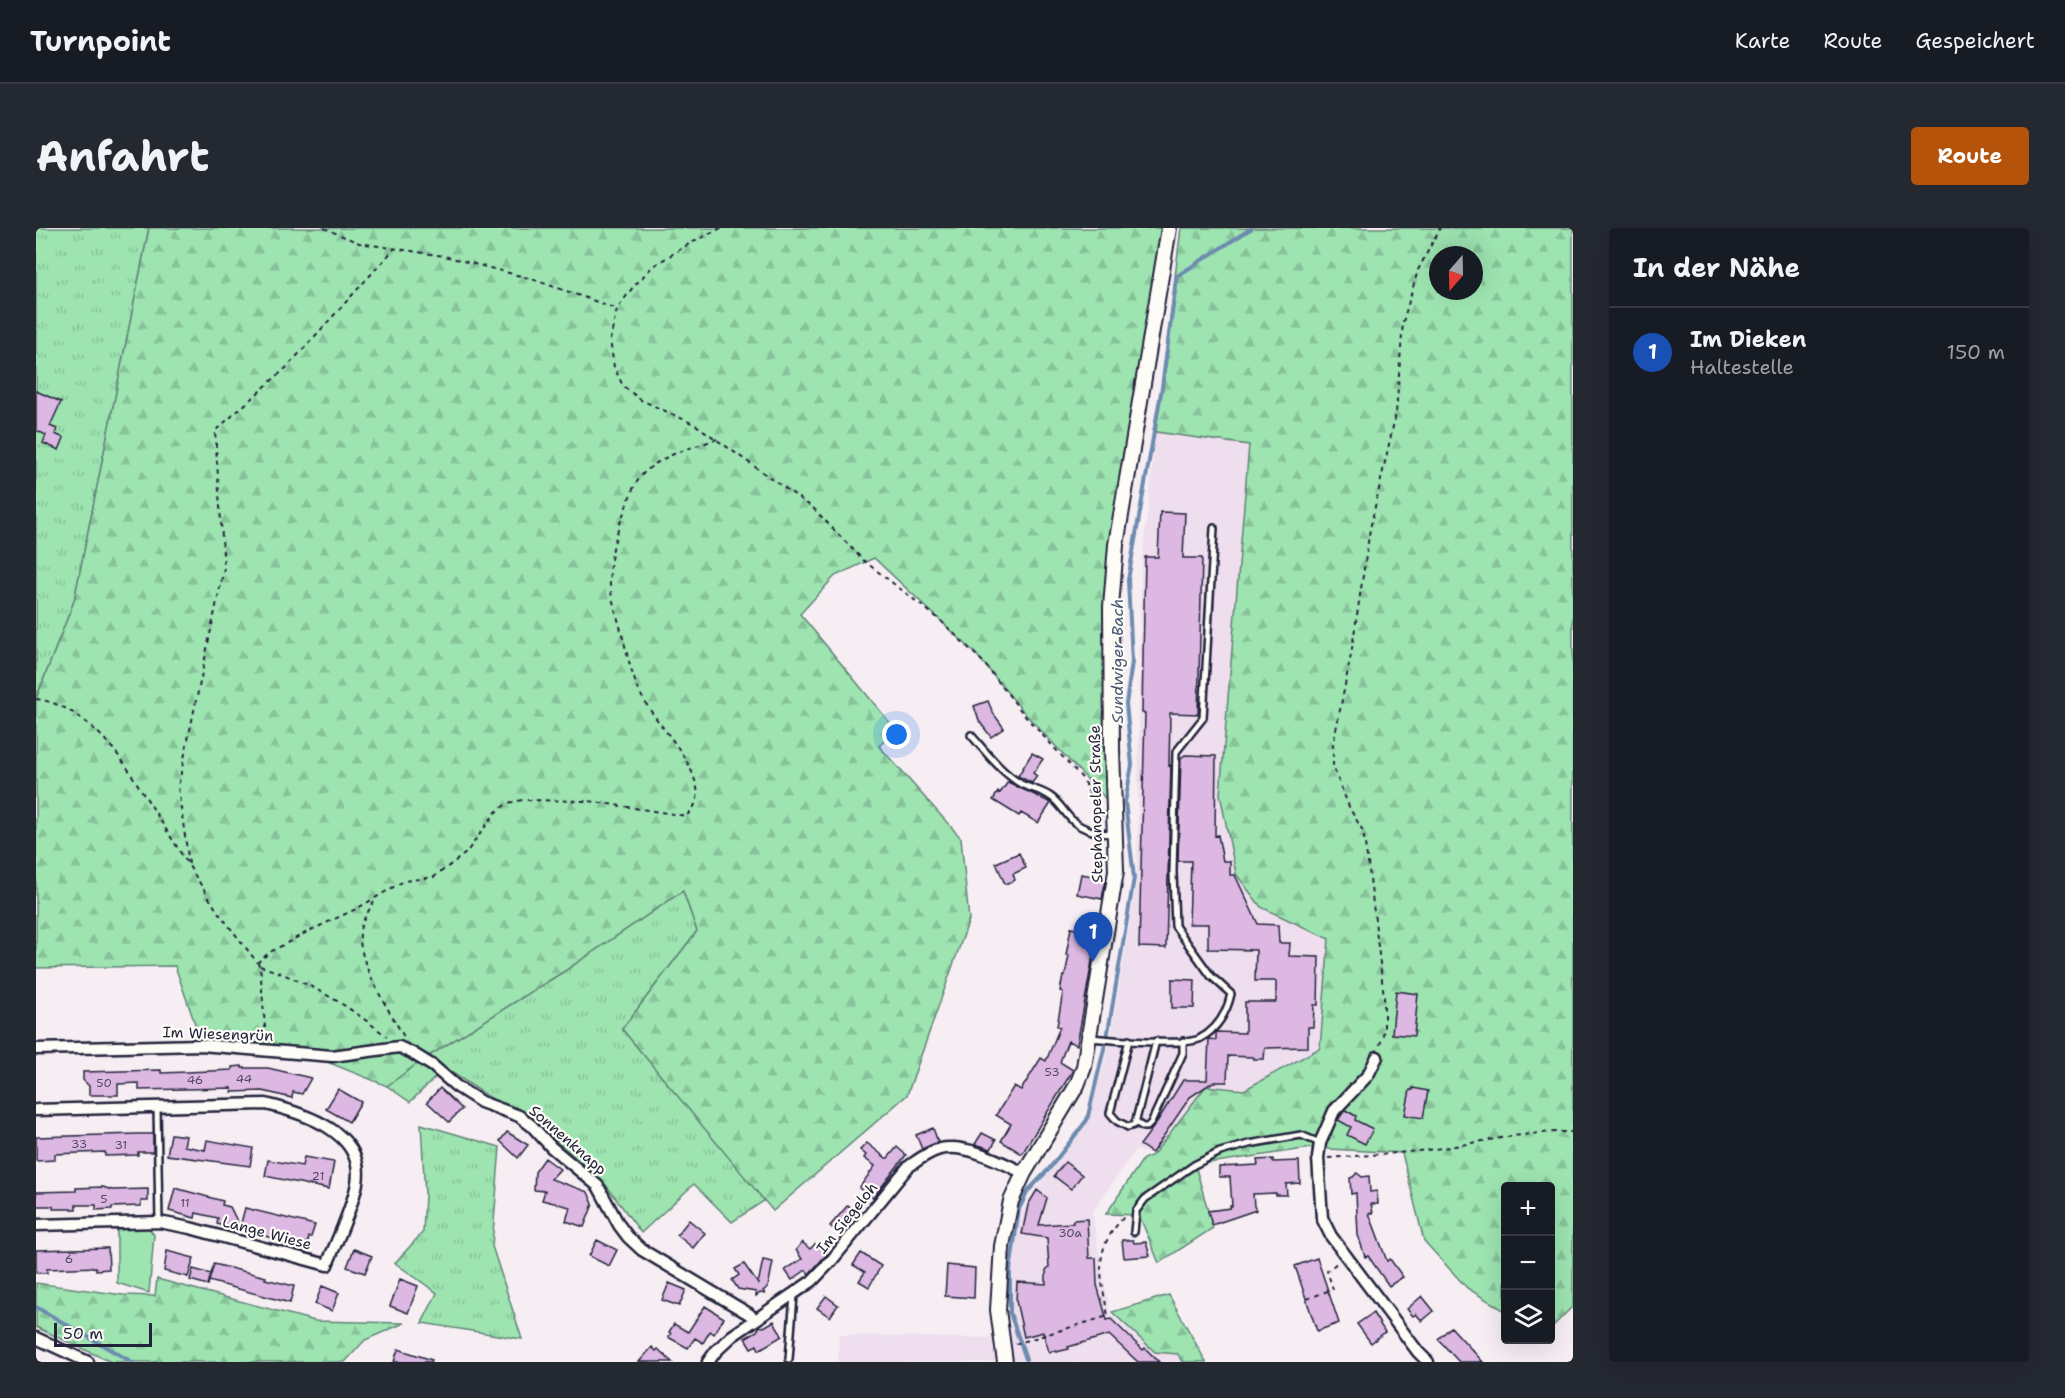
<!DOCTYPE html>
<html lang="de">
<meta charset="utf-8">
<style>
body{margin:0;font-family:"Shantell Sans",sans-serif;background:#242831;color:#f1f3f6}
.controls{position:absolute;right:18px;bottom:18px;display:grid;overflow:hidden;border-radius:6px;box-shadow:0 6px 24px #0002}
.controls button{width:54px;height:54px;display:grid;place-items:center;padding:0;border:0;border-bottom:2px solid #363941;background:#171b24;color:#f1f3f6;font:30px sans-serif}
.compass{position:absolute;left:1393px;top:18px;width:54px;height:54px;border-radius:50%;background:#171b24;box-shadow:0 6px 24px #0002;rotate:200deg}
.scale{position:absolute;left:18px;bottom:15px;width:98px;box-sizing:border-box;padding-left:6px;border:3px solid #22223b;border-top:0;font-size:16px;line-height:21px;white-space:nowrap;color:#22223b;-webkit-text-stroke:4px #fdfcf7;paint-order:stroke}
.you{position:absolute;left:861px;top:507px;width:21px;height:21px;margin:-15px;border:4px solid #fff;border-radius:50%;background:#1a73e8;box-shadow:0 0 0 9px #1a73e833}
.badge{display:grid;place-items:center;width:39px;height:39px;border-radius:50%;background:#b45309;color:#fff;font-size:20px;font-weight:700}
.pin{position:absolute;translate:-50% -50px;filter:drop-shadow(0 2px 3px #0008)}
.pin::after{content:'';position:absolute;top:32px;width:21px;height:18px;background:inherit;clip-path:polygon(0 0,100% 0,50% 100%)}
.list{margin:0;padding:0;list-style:none}
h2{display:flex;justify-content:space-between;align-items:center;height:78px;margin:0;padding:0 24px;font-size:26px}
h2 small{font-size:20px;font-weight:400;color:#9ea1a6}
.list li{display:grid;grid-template-columns:39px 1fr auto;gap:18px;align-items:center;box-sizing:border-box;height:90px;padding:0 24px;border-top:2px solid #363941}
.list b{display:block;font-size:22px;white-space:nowrap}
.list p{margin:0;font-size:20px;white-space:nowrap;color:#9ea1a6}
.list em{font-size:20px;font-style:normal;color:#9ea1a6}
.icon{flex:none;width:33px;height:33px;fill:none;stroke:currentColor;stroke-width:2;stroke-linecap:round;stroke-linejoin:round}
.map{position:relative;flex:none;width:1537px;height:1134px;overflow:hidden;border-radius:6px}
header{display:flex;align-items:center;gap:36px;box-sizing:border-box;height:84px;padding:0 30px;background:#171b24;border-bottom:2px solid #363941}
header strong{font-size:28px}
nav{display:flex;gap:33px;margin-inline-start:auto;font-size:21px}
.intro{display:flex;align-items:center;justify-content:space-between;box-sizing:border-box;height:144px;padding:0 36px}
h1{margin:0;font-size:42px}
.button{padding:15px 27px;border-radius:6px;background:#b45309;color:#fff;font-size:21px;font-weight:700}
main{display:flex;gap:36px;padding:0 36px}
aside{flex:1;background:#171b24;border-radius:6px;box-shadow:0 6px 24px #0002}
.map>svg:first-child{display:block}
</style>
<header>
<strong>Turnpoint</strong>
<nav><a>Karte</a><a>Route</a><a>Gespeichert</a></nav>
</header>
<div class="intro"><h1>Anfahrt</h1><a class="button">Route</a></div>
<main>
<div class="map">
<svg width="1537" height="1134" viewBox="0 0 1537 1134">
<defs>
<pattern id="grass-tufts" width="24" height="20" patternUnits="userSpaceOnUse" patternTransform="scale(1.5)"><rect width="24" height="20" fill="#9de4b1"/><path d="M3 7l-1-3M5 7V3M7 7l1-3M15 17l-1-3M17 17v-4M19 17l1-3" fill="none" stroke="#87c399"/></pattern>
<pattern id="forest-firs" width="22" height="20" patternUnits="userSpaceOnUse" patternTransform="scale(1.5)"><rect width="22" height="20" fill="#9de4b1"/><path d="M5 1l3.5 6h-7zM16 11l3.5 6h-7z" fill="#87c399"/></pattern>
</defs>
<rect width="100%" height="100%" fill="#f6eef3"/>
<filter id="ink" filterUnits="userSpaceOnUse"><feTurbulence type="fractalNoise" baseFrequency=".0167" numOctaves="2"/><feDisplacementMap in="SourceGraphic" scale="12" xChannelSelector="R" yChannelSelector="G"/><feConvolveMatrix kernelMatrix="1 2 1 2 8 2 1 2 1" color-interpolation-filters="sRGB"/></filter>
<g filter="url(#ink)">
<path fill="#eedeee" d="M1120,204L1213,216L1184,566L1200,646L1226,679L1293,711L1284,820L1208,862L1170,858L1120,923L1113,925L1099,922L1056,984L1074,1086L1119,1124L1142,1126L1146,1134H802L803,1107L931,1110L975,1109L978,1021L986,984L996,966L1049,899L1073,819L1101,652L1105,344Z"/>
<path fill="url(#grass-tufts)" stroke="#608376" stroke-width="1.5" d="M0,0H113L38,373L0,471Z
M647,663L661,703L586,801L729,972L696,994L658,956L605,1005L570,957L522,914L409,840L374,874L351,858L386,832L527,744Z
M385,896L464,919L456,1018L486,1111L386,1095L401,1065L359,1035L387,1004L389,967Z"/>
<path fill="url(#forest-firs)" stroke="#608376" stroke-width="1.5" fill-rule="evenodd" d="M113,0H1128L1080,274L1067,382L1071,572L991,488L939,425L838,330L799,348L764,386L860,502L843,518L925,610L933,692L871,867L737,983L586,801L661,703L647,663L527,744L386,832L351,858L279,829L166,816L139,738L0,740V471L38,373Z
M1145,0H1537V1078L1515,1100L1514,958H1470L1469,1083L1431,1060L1388,1013L1366,925L1275,920L1159,937L1177,1000L1123,1035L1103,987L1070,986L1107,931L1117,927L1170,858L1208,862L1284,820L1293,711L1225,679L1200,646L1184,566L1213,217L1120,204ZM1402,27H1438V63H1402Z
M121,1051L279,1093L368,1095L329,1112L309,1134H75L0,1099V1055L87,1067L119,1068Z
M1133,1067L1170,1134H1146L1142,1126L1119,1124L1076,1084Z"/>
<path fill="#9de4b1" stroke="#608376" stroke-width="1.5" d="M81,1000H113L118,1007L113,1065L81,1055Z"/>
<g fill="none" stroke-linecap="round" stroke-linejoin="round">
<path stroke="#6e8bb0" stroke-width="4" d="M0,1079L96,1134
M990,1131L974,1085V1043L983,981L992,963L1013,941L1051,892L1072,804L1098,650L1089,574L1096,537L1090,476L1096,434L1092,352L1126,159L1141,48L1216,0"/>
</g>
<path fill="#dcb8e2" stroke="#22223b" stroke-width="1.5" d="M0,163L25,174L14,198L21,201L19,206L28,210L23,222L7,215L10,207L0,202Z
M1124,284L1149,285L1147,330H1166L1162,486L1134,485L1133,538L1135,537L1130,720L1103,719L1109,485H1106L1109,329H1122Z
M952,473L957,485L968,500L955,509L943,493L938,478Z
M996,525L1007,531L997,545L1001,548L996,555L982,548Z
M1149,527L1180,528L1179,608L1182,607L1187,633H1194V647H1199L1222,696L1242,697L1243,715H1254L1253,728L1283,729L1282,777H1278L1277,799H1272V819L1229,820L1228,831H1217V829L1192,828L1191,854H1177L1154,869L1116,925L1104,917L1119,897L1147,852H1171L1173,811L1180,812V804L1209,805V774H1240V753H1219L1220,722L1172,721V696H1153L1155,633H1142L1145,530Z
M972,554L1015,575L1002,595L985,585L983,588L957,572L962,564L964,565Z
M983,625L990,640L977,646L979,652L969,656L960,635Z
M1045,646L1070,650L1066,671L1041,666Z
M1047,695L1058,696L1057,704L1061,705L1041,817L1032,813L1024,834L1037,842L986,926L965,913L975,896L960,887L978,858L985,862L1005,830L1010,833L1024,799L1021,798L1027,764L1024,763L1027,748H1029L1033,727H1030L1035,700L1045,702Z
M1136,751L1159,752L1158,780H1136Z
M1360,763L1382,766L1378,808L1356,806Z
M206,838V840H232L275,850L266,866L257,864L256,870L227,863L196,864V860L103,862V855L82,856V867H53V858L47,852V844L125,842V845L151,844L196,842V839Z
M404,860L426,881L413,894L391,874Z
M1377,860L1392,863L1387,890L1369,887L1374,862H1377Z
M302,861L325,874L313,894L290,881Z
M1309,882L1320,888L1319,892L1337,901L1329,916L1311,907L1315,899L1302,892Z
M897,900L902,914L886,921L880,907Z
M471,904L492,917L482,930L464,913Z
M946,905L960,912L955,921L939,916Z
M101,906H117V924H102V927L69,928V924L19,926V932L0,933V909Z
M135,906L150,908L148,918L169,922L171,912L217,920L214,938L131,927Z
M831,915L850,930H852L861,919L870,927L837,970L823,960L839,938L828,930L830,927L824,922Z
M268,929L298,934L293,961L229,948L232,932L266,938Z
M509,930L524,941L515,951L552,964L557,976L548,999L530,993L534,979L506,972L509,963L498,962L499,944Z
M1237,931V934L1263,933L1264,955L1250,956L1251,967H1240V965L1217,966L1218,978L1220,982L1176,997L1172,983L1194,980V978H1196L1194,949H1183V939L1222,937L1221,932Z
M1029,934L1046,947L1035,961L1018,948Z
M1321,945L1326,949L1333,948L1334,964L1341,963L1342,976H1335L1337,985H1333L1351,1033L1354,1031L1367,1049L1353,1058L1332,1028L1329,1029L1322,1007L1320,965L1315,966L1314,950L1317,949Z
M67,959L76,962L112,961V973H105V978L76,979V981L60,982V977H40V981H17V978H0V964L40,963V960Z
M139,960L187,973L186,977L194,979L204,999L209,980L279,997L275,1009H273L271,1017L265,1015L264,1017L181,996L182,990L160,985L159,990L133,983Z
M1001,962L1011,970L1003,997L1037,995V992L1051,991L1053,1030H1060L1061,1057L1071,1092L1075,1091L1107,1122L1109,1120L1123,1134H1102L1073,1107L1032,1119L1033,1121L1020,1124V1122L1013,1124L1007,1104L988,1109L980,1073L981,1054L1010,1056V1042L1013,1039L1011,1010L986,1006L992,977Z
M812,977L823,987L806,1008L794,998Z
M653,992L669,1005L657,1020L641,1007Z
M561,1012L581,1022L573,1038L553,1028Z
M1086,1012H1097L1098,1015L1110,1014L1114,1028L1088,1030Z
M766,1014L774,1021L779,1016L791,1026L773,1046L770,1042L756,1052L749,1042L766,1031L760,1022Z
M72,1020L73,1041L60,1042V1039L11,1041V1045H0V1022Z
M318,1021L336,1028L329,1045L311,1039Z
M131,1023L158,1030L152,1049L128,1043Z
M825,1025L845,1038L833,1059L823,1053L829,1044L817,1037Z
M1281,1030L1303,1095L1281,1103L1259,1038Z
M727,1032L737,1034L732,1059L727,1063L729,1066L724,1065L720,1068V1064L702,1061L696,1052L703,1047L699,1041L708,1036L722,1056Z
M178,1036L230,1049L229,1051L258,1058L254,1075L173,1053Z
M911,1037L939,1040L938,1070L909,1068Z
M157,1041L175,1046L172,1057L154,1052Z
M364,1051L382,1058L372,1085L354,1078Z
M633,1055L650,1062L643,1078L626,1072Z
M286,1058L303,1065L296,1083L279,1076Z
M790,1068L802,1077L794,1089L781,1080Z
M1386,1068L1398,1083L1386,1093L1380,1086L1377,1088L1371,1081Z
M669,1078L688,1090L678,1106L674,1103L667,1115L659,1110L652,1120L632,1109L635,1106L633,1104L638,1096L652,1104Z
M1337,1085L1349,1104L1335,1115L1321,1096Z
M738,1093L746,1108L723,1122L721,1117L715,1120L709,1110L721,1103L724,1098L728,1099Z
M1415,1099L1447,1134H1423L1402,1111Z
M616,1119L620,1123L622,1121L636,1134H603Z
M362,1121L396,1132L395,1134H358Z"/>
<g fill="none" stroke-linecap="round" stroke-linejoin="round">
<g stroke="#22223b" stroke-width="10">
<path id="service" d="M935,507C950,524 965,544 985,556C995,561 1006,562 1015,569C1024,575 1029,586 1037,593C1047,602 1064,606 1077,606
M1054,810C1075,812 1147,818 1163,811C1181,802 1191,784 1195,766L1175,748L1139,698L1137,644L1140,524L1167,490L1178,300
M1093,812L1074,885L1081,893L1092,899L1098,897L1100,892L1120,813
M121,879L123,994
M1099,894L1107,899H1111L1115,895L1147,825V813
M1098,1004L1100,983L1109,971L1158,937L1184,924L1213,916L1265,907L1284,915
M753,1131L758,1067"/>
</g>
<g stroke="#22223b" stroke-width="15">
<path id="minor" d="M0,821L165,817L296,828L363,819L376,825L397,838L420,858L445,874L483,888L496,898L515,919L562,958L583,997L592,1009L606,1022L713,1086L719,1092
M1341,829L1332,847L1298,883L1284,915L1282,930L1286,990L1295,1008L1382,1124L1392,1134
M0,882L230,876C267,885 330,904 321,955C317,979 300,1014 291,1037L154,1000L123,994L0,997
M0,1110L52,1134
M672,1134L680,1123L696,1108L776,1053L796,1032L872,939C882,932 892,924 904,921C930,915 965,934 988,945"/>
</g>
<g stroke="#22223b" stroke-width="18">
<path id="tertiary" d="M969,1134L962,1082L966,1018L975,973L988,945L1041,857L1048,839L1080,643L1076,521L1075,379L1080,317L1133,0"/>
</g>
<path stroke="#22223b" stroke-width="2" stroke-dasharray="4.5 4.5" stroke-linecap="butt" d="M288,0L323,15L408,28L496,51L581,81
M685,0L653,16L617,38L597,59L581,81L574,112L578,139L587,158L605,172L660,197L777,280L827,332L903,391L947,434L989,488L1046,550L1065,589
M0,471C39,476 71,510 92,541L182,684L224,738L230,811
M153,636L142,559L188,340L179,203L250,140L359,20
M338,673C334,681 328,690 325,698C317,731 353,781 368,809
M221,735L234,724L273,703L320,681L368,653L398,649L430,625L460,584L472,575L486,572L553,573L650,588C660,579 664,569 660,556C651,521 618,495 603,463C595,445 591,425 586,406C582,390 576,374 574,357C572,332 580,305 589,282C594,268 599,252 611,242C631,225 656,220 681,211
M224,738C271,753 313,777 351,809
M1344,817L1348,803V769L1333,642L1327,603L1314,581L1297,539V517L1315,427L1334,301L1360,185L1367,94L1382,42L1404,0
M1292,930C1333,927 1373,925 1413,919C1454,912 1495,903 1537,904
M1271,1071L1297,1061L1291,1043L1302,1034
M979,1116L1072,1088C1064,1044 1056,1021 1090,987"/>
<use href="#service" stroke="#fdfcf7" stroke-width="5"/>
<use href="#minor" stroke="#fdfcf7" stroke-width="10"/>
<use href="#tertiary" stroke="#fdfcf7" stroke-width="14"/>
</g>
</g>
<g text-anchor="middle" dominant-baseline="central" stroke-width="4.5" stroke-linejoin="round" paint-order="stroke">
<g font-size="12" fill="#504865">
<text x="1016" y="844">53</text>
<text x="208" y="851">44</text>
<text x="159" y="852">46</text>
<text x="68" y="855">50</text>
<text x="43" y="916">33</text>
<text x="85" y="917">31</text>
<text x="282" y="948">21</text>
<text x="68" y="971">5</text>
<text x="149" y="975">11</text>
<text x="1034" y="1005">30a</text>
<text x="33" y="1031">6</text>
</g>
<g font-size="15" fill="#22223b" stroke="#fdfcf7">
<text transform="translate(1060 576) rotate(-91)">Stephanopeler Straße</text>
<text transform="translate(182 806) rotate(2)">Im Wiesengrün</text>
<text transform="translate(532 912) rotate(41)">Sonnenknapp</text>
<text transform="translate(811 990) rotate(-51)">Im Siegeloh</text>
<text transform="translate(231 1005) rotate(15)">Lange Wiese</text>
</g>
<g font-size="16" font-style="italic" fill="#485776" stroke="#fdfcf7">
<text transform="translate(1081 433) rotate(-90)">Sundwiger Bach</text>
</g>
</g>
</svg>
<div class="controls">
<button>+</button>
<button>−</button>
<button><svg class="icon" aria-label="layers" viewBox="0 0 24 24"><path d="M12 4l9 5-9 5-9-5zM3 14l9 5 9-5"/></svg></button>
</div>
<svg class="compass" viewBox="-18 -18 36 36"><path d="M0-13l5 13h-10z" fill="#e53935"/><path d="M0 13l5-13h-10z" fill="#9ea1a6"/></svg>
<div class="scale">50 m</div>
<div class="you"></div>
<div class="pin badge" style="left:1057px;top:734px;background:#1a4fb4">1</div>
</div>
<aside>
<h2>In der Nähe<small></small></h2>
<ul class="list">
<li><span class="badge" style="background:#1a4fb4">1</span><div><b>Im Dieken</b><p>Haltestelle</p></div><em>150 m</em></li>
</ul>
</aside>
</main>
